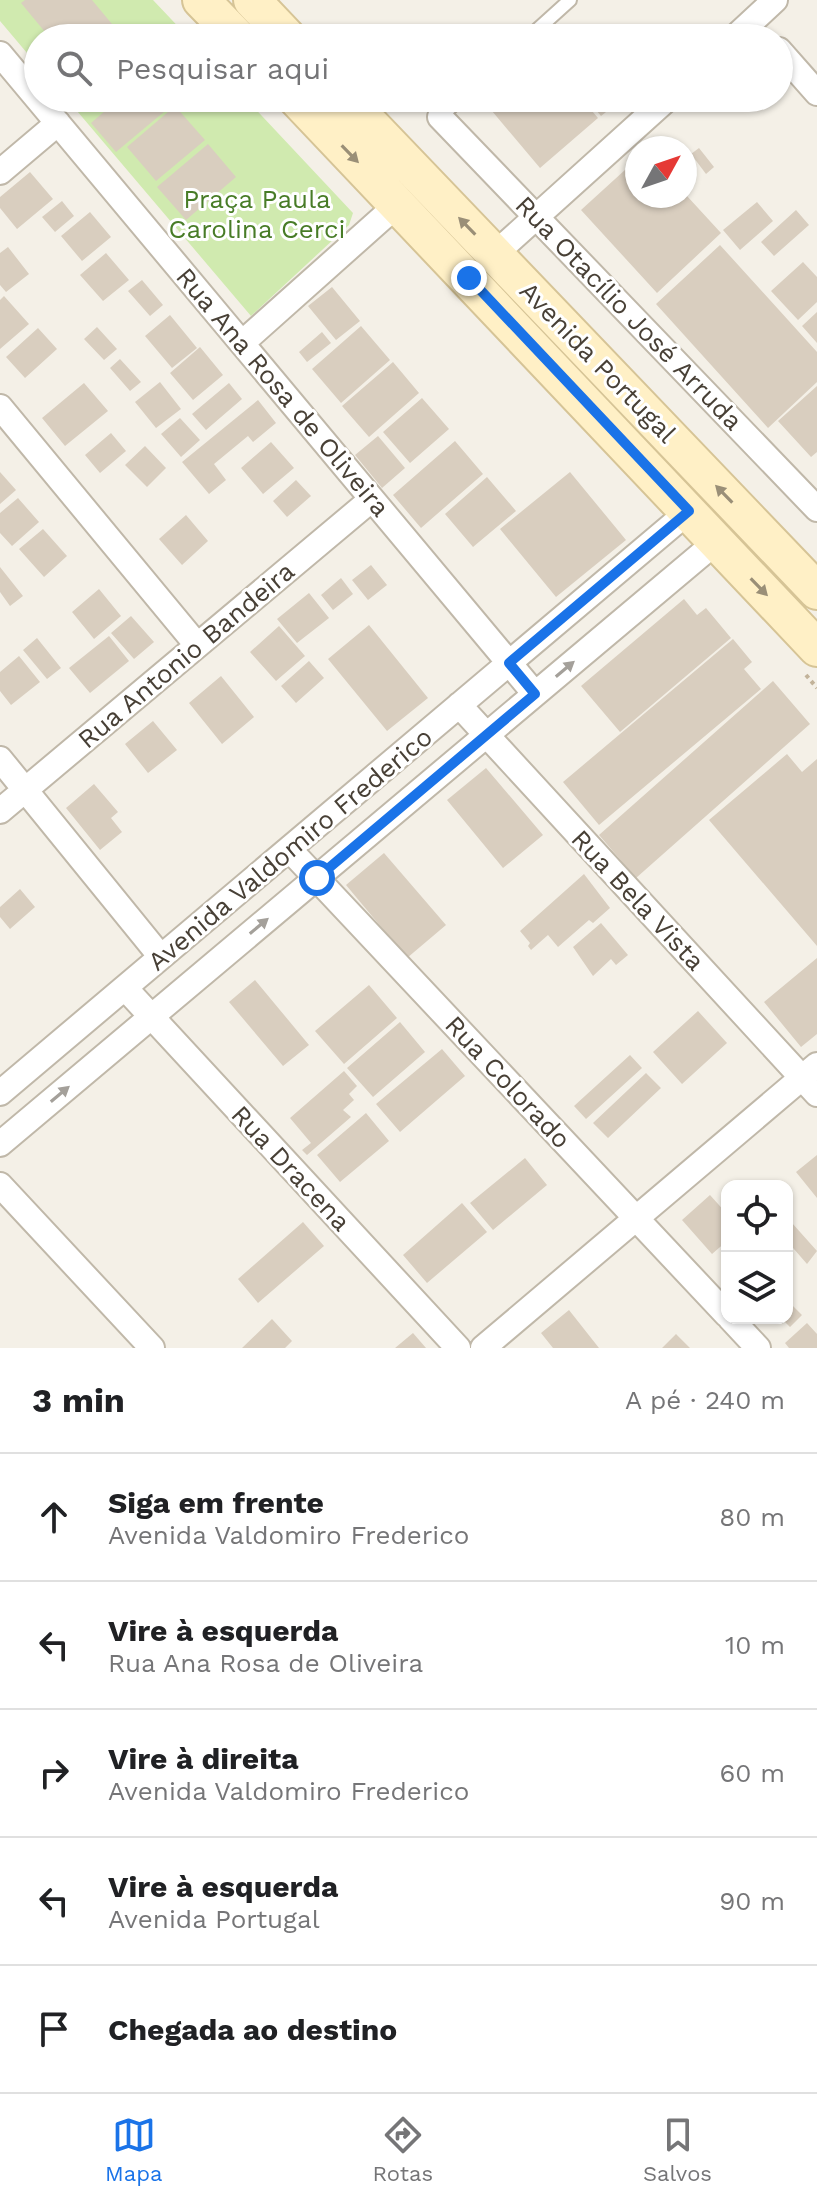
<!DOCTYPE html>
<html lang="pt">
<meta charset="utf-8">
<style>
body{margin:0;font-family:"Work Sans",sans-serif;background:#f6f6f6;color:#202124}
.controls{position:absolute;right:24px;bottom:24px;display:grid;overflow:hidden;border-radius:16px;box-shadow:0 2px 6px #0004}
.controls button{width:72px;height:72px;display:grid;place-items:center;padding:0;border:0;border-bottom:2px solid #e0e0e0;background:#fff;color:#202124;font:40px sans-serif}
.compass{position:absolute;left:625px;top:136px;width:72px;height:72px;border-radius:50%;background:#fff;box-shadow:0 2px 6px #0004;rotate:50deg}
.stop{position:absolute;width:24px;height:24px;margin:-18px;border:6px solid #1a73e8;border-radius:50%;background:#fff}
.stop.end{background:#1a73e8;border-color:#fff;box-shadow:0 2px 8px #0008}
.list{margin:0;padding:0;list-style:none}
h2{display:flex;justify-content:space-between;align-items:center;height:104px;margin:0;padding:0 32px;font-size:34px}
h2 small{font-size:26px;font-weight:400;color:#757577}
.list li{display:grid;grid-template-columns:52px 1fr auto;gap:24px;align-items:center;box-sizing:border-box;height:128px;padding:0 32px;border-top:2px solid #e0e0e0}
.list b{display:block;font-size:30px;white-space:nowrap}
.list p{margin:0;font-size:26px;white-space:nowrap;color:#757577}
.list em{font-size:26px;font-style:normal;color:#757577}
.icon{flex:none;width:44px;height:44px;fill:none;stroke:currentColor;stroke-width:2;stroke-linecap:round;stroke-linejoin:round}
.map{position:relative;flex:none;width:817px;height:1348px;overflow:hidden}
.search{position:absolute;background:#fff;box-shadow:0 2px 6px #0004;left:24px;right:24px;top:24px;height:88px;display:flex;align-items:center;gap:20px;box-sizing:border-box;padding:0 28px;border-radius:44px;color:#757577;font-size:30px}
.sheet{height:744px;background:#fff}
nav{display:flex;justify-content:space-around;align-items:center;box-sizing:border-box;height:112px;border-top:2px solid #e0e0e0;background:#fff;font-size:22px;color:#757577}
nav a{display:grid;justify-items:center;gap:4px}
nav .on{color:#1a73e8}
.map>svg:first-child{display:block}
</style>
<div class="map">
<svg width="817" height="1348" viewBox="0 0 817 1348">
<rect width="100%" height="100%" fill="#f4f0e7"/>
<path fill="#d0eaaf" d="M0,0H153L189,38H38V66L0,21Z
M66,98H245L353,213L349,225L251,316Z"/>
<path fill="#d9cebf" d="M25,0H92L112,24L94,38H50L21,3Z
M111,28L120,38H99Z
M120,98H174L177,101L116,152L91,123Z
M507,98H581L598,118L540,168L492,111Z
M586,98H618L620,101L601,116Z
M175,106L205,140L156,181L127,147Z
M208,144L236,177L186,220L157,187Z
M699,148L714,167L706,174L691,154Z
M637,159V196H687L721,233L657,293L581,210Z
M30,172L53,199L17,229L0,208V197Z
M62,201L74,216L55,232L42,217Z
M757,202L773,221L740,250L723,230Z
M796,210L809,225L774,256L761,242Z
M90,212L111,237L82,261L61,236Z
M720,245L817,352V382L768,428L656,304Z
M8,247L29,274L6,292L0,285V253Z
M106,253L129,280L103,301L80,275Z
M803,262L817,277V302L798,320L771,291Z
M142,280L163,305L150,316L128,291Z
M332,287L360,321L336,340L308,306Z
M4,296L29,324L0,349V300Z
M817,312V343L802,326Z
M170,315L197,348L172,368L145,336Z
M361,326L390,360L341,403L312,369Z
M97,327L117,349L104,360L84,339Z
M38,328L57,349L25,378L6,357Z
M322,332L331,343L307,362L299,352Z
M200,347L223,375L193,400L170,373Z
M120,359L141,382L130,391L110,368Z
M393,362L419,393L369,437L342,406Z
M160,382L181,409L156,428L135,402Z
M84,383L108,411L65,446L42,418Z
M229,383L242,399L206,430L192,414Z
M817,386V452L811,457L778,421Z
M422,398L449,429L410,463L383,432Z
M258,400L276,423L253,442L248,436L214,464L226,480L209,494L182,462Z
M180,418L200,440L181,457L161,434Z
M111,433L126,451L100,473L85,455Z
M378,436L405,468L382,488L355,455Z
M455,441L483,474L421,528L393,495Z
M271,442L294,468L263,494L241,468Z
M145,446L166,468L147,487L125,465Z
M0,472L16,490L0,504Z
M570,472L626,540L556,597L500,529Z
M487,477L516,511L473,547L445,514Z
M296,480L311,496L287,517L273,501Z
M18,498L39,522L12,546L0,533V513Z
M186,515L208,541L182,565L159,539Z
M43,529L67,556L44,577L19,549Z
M371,565L387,585L368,600L352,580Z
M0,567L23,596L10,606L0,592Z
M341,578L353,594L333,610L321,595Z
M99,589L121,616L94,639L72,612Z
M309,593L329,618L297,643L277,619Z
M684,599L697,615L706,608L731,638L620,732L581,686Z
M131,616L154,642L134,659L111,633Z
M369,625L428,698L387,731L328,659Z
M279,626L305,656L276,681L250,652Z
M109,636L129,661L90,693L69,668Z
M37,638L61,668L47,679L23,650Z
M733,639L752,662L744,669L761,689L599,825L563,782Z
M19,656L40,682L11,705L0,691V672Z
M309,661L324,678L296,703L281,686Z
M221,676L254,717L222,744L189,703Z
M773,681L810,724L636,878L599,835Z
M153,721L177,750L148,773L125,744Z
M787,754L802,772L817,759V946L709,820Z
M486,768L543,835L503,868L447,800Z
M94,784L118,812L111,818L122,832L100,850L66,808Z
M384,853L446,925L407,958L346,885Z
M584,874L610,908L593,923L589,920L558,947L548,935L531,950L528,946L530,943L520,931Z
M20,889L35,907L10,929L0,917V907Z
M601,923L628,955L616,965L611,959L593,976L573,947Z
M817,958V1034L801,1047L764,1002Z
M255,980L309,1045L283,1066L229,1002Z
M369,985L397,1018L344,1064L315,1031Z
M698,1011L727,1043L682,1084L653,1052Z
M400,1022L425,1052L373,1097L347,1068Z
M442,1049L465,1076L400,1132L376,1104Z
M630,1055L642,1068L586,1119L574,1106Z
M344,1071L357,1086L349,1094L354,1100L343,1110L351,1117L307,1155L302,1150L311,1143L290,1118Z
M646,1073L661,1088L608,1138L593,1123Z
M366,1113L389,1141L340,1182L317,1155Z
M817,1155V1198L796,1172Z
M525,1158L547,1185L493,1230L470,1203Z
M710,1195L727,1214V1241L712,1254L682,1220Z
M462,1203L487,1232L427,1283L403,1255Z
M303,1222L324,1246L258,1303L238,1279Z
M792,1223L817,1251L807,1264L787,1241V1227Z
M787,1300L802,1315L790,1327L781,1318H787Z
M569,1310L599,1348H553L541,1333Z
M272,1319L292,1341L285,1348H242Z
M807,1323L817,1334V1348H789L785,1343Z
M413,1333L426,1348H395Z
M676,1334L690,1348H662Z"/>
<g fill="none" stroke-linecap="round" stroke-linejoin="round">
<g stroke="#c0b8a9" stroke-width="16">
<path id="lane" d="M528,38L570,0
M440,117L461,98"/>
</g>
<g stroke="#c0b8a9" stroke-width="28">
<path id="street" d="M734,38L775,0
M779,50L817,93
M0,54L535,694
M440,117L817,509
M0,172L58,123
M495,254L668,98
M242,343L398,204
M0,407L197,645
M459,705L817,1094
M0,759L161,957
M0,811L372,499
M289,849L727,1315
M125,988L458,1348
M0,1093L689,511
M0,1144L716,542
M0,1185L152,1348
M730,1318L758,1348
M483,1348L817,1065"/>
</g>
<g stroke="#d6c496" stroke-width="40">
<path id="secondary" d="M201,0L238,38
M252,0L288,38
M296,98L817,648
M345,98L817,591"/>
</g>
<path stroke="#c2b39a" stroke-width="4" stroke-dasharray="4 4" stroke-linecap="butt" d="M806,675L817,688"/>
<use href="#lane" stroke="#fff" stroke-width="12"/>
<use href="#street" stroke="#fff" stroke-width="24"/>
<use href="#secondary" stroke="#fff0c6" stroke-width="36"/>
</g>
<defs><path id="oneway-solid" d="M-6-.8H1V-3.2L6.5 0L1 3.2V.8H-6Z" transform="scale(2)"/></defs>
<g fill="#9a8f77">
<use href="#oneway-solid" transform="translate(350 154) rotate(46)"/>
<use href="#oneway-solid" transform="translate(467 226) rotate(-134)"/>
<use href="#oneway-solid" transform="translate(724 494) rotate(-134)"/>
<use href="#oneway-solid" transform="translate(759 587) rotate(46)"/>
</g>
<g fill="#a4a09a">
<use href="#oneway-solid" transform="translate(565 669) rotate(-40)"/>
<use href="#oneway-solid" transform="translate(259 926) rotate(-40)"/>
<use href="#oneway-solid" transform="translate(60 1094) rotate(-40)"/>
</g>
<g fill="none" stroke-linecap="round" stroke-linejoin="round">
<path stroke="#1a73e8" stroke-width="10" d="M317,878L535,694L509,663L689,511L469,278"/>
</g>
<g text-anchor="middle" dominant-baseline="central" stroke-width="6" stroke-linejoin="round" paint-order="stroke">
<g font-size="26" fill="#487c27" stroke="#fff">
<text x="257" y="199">Praça Paula<tspan x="257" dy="30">Carolina Cerci</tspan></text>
</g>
<g font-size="26" fill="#484036" stroke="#fff">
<text transform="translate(629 313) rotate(46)">Rua Otacílio José Arruda</text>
<text transform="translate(598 362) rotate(46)">Avenida Portugal</text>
<text transform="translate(283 392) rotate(50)">Rua Ana Rosa de Oliveira</text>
<text transform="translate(186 655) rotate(-40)">Rua Antonio Bandeira</text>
<text transform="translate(290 849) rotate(-40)">Avenida Valdomiro Frederico</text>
<text transform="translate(638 900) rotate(47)">Rua Bela Vista</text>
<text transform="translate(508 1082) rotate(47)">Rua Colorado</text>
<text transform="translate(291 1168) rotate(47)">Rua Dracena</text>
</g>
</g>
</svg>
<div class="controls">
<button><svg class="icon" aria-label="locate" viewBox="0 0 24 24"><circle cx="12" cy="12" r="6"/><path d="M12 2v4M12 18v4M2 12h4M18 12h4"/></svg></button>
<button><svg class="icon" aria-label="layers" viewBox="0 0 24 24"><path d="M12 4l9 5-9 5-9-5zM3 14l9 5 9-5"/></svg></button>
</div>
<svg class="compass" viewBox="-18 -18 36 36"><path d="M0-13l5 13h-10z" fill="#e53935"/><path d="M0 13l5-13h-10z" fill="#757577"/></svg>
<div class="stop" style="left:317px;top:878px"></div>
<div class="stop end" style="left:469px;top:278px"></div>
<div class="search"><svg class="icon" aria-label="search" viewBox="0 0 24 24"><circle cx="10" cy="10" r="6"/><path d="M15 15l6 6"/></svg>Pesquisar aqui</div>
</div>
<section class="sheet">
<h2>3 min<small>A pé · 240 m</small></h2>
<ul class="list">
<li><svg class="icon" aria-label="ahead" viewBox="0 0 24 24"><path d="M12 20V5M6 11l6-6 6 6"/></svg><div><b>Siga em frente</b><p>Avenida Valdomiro Frederico</p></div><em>80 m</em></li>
<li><svg class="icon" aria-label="left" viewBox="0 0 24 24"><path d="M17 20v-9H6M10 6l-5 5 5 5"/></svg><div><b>Vire à esquerda</b><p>Rua Ana Rosa de Oliveira</p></div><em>10 m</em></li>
<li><svg class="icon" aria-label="right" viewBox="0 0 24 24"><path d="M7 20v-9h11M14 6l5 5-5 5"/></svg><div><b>Vire à direita</b><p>Avenida Valdomiro Frederico</p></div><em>60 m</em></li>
<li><svg class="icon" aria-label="left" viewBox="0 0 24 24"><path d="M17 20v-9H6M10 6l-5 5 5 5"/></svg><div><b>Vire à esquerda</b><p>Avenida Portugal</p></div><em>90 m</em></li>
<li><svg class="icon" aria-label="arrive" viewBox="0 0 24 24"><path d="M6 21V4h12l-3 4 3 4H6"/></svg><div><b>Chegada ao destino</b></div></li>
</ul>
</section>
<nav>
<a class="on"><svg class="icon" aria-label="map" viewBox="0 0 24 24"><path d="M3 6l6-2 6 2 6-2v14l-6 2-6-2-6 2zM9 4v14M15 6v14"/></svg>Mapa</a>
<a><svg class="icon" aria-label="directions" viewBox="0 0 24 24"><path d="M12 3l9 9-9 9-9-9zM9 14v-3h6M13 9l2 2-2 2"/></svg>Rotas</a>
<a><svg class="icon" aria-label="saved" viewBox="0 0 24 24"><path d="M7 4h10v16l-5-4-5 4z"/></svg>Salvos</a>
</nav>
